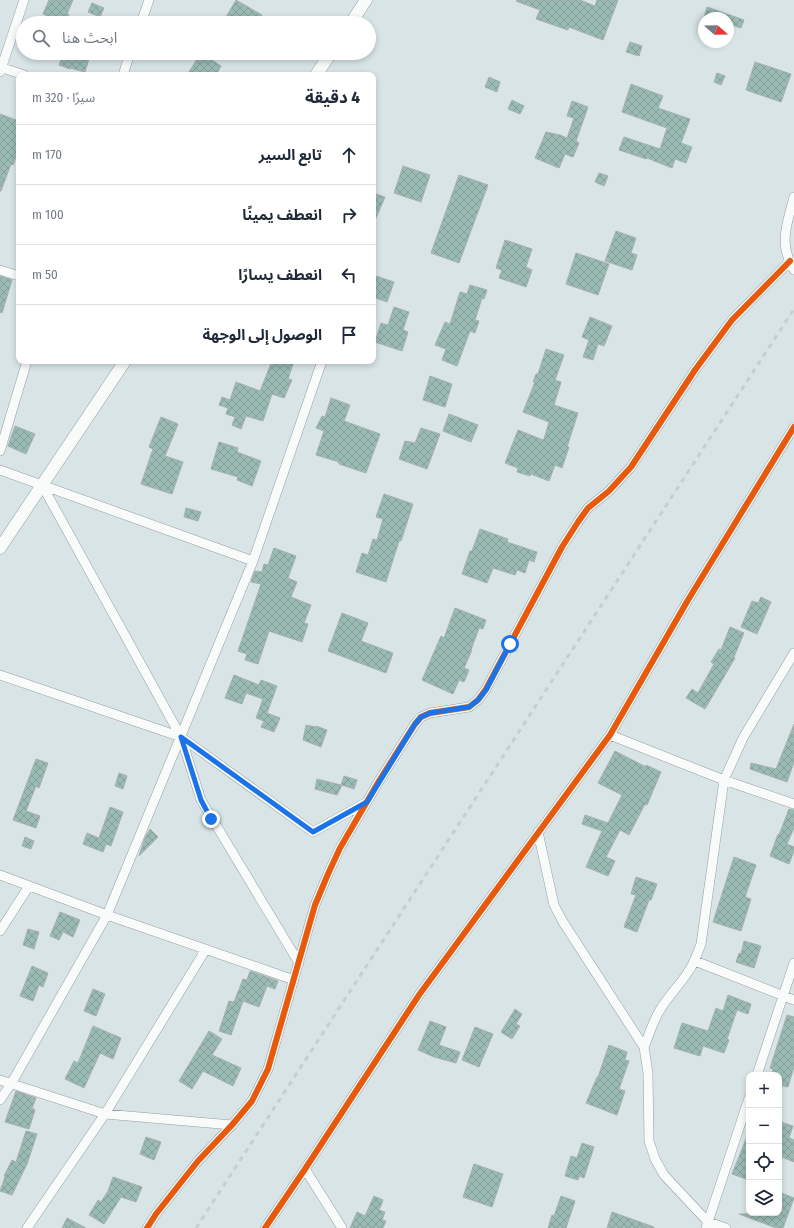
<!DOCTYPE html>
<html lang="ar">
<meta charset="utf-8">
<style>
body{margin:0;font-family:"Fira Sans Condensed","Noto Sans Arabic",sans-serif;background:#f2f2f3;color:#1f2937;direction:rtl}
.controls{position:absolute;right:12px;bottom:12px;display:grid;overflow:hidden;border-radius:8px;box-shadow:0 2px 6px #0003}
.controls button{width:36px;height:36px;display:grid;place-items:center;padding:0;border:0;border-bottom:1px solid #e0e1e3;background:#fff;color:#1f2937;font:20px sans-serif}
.compass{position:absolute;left:698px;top:12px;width:36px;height:36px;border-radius:50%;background:#fff;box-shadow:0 2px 6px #0003;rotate:110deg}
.stop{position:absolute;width:12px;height:12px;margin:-9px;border:3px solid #1a73e8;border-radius:50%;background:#fff}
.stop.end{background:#1a73e8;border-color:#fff;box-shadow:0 1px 4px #0008}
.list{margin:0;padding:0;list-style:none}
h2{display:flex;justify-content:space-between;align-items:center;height:52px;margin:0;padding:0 16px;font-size:17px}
h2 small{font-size:13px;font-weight:400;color:#747a83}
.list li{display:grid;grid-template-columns:26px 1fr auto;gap:12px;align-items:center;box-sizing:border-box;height:60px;padding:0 16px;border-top:1px solid #e0e1e3}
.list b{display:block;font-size:15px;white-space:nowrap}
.list em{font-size:13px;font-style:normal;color:#747a83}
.icon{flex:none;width:22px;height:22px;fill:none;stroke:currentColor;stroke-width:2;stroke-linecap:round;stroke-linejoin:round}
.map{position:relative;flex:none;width:794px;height:1228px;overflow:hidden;direction:ltr}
.search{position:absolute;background:#fff;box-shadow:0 2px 6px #0003;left:16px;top:16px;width:360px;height:44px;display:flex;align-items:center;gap:10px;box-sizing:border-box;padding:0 14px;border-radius:22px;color:#747a83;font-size:15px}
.panel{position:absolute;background:#fff;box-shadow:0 2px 6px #0003;left:16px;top:72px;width:360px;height:292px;border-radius:8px;direction:rtl}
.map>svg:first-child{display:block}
</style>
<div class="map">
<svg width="794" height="1228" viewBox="0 0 794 1228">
<defs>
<pattern id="building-cross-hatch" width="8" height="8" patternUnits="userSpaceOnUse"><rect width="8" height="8" fill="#9abab4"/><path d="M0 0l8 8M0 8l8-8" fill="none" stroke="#839f9a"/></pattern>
</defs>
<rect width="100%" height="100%" fill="#d8e4e6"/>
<path fill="url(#building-cross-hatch)" stroke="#a6b0af" d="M49,0H73L67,14H69L66,23L43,14Z
M236,0L262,15L257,23H236L226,17Z
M517,0H580L595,6L597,0H618L603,40L569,27L568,30L536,19L540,10L516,1Z
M92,3L104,8L100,17L88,12Z
M707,7L744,20L741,28L728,24V18H704Z
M630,42L642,46L639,56L626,52Z
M64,53H78L83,57L89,59L85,72L70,68V69L59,65Z
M201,53L221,66L216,75H187Z
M755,62L791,74L781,102L746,90Z
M717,73L725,76L721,85L714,82Z
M489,77L500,82L497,92L485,87Z
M631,84L663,96L658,108L690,119L681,143L692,147L686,163L675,159L672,168L647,158L646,159L619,150L624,137L660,149L667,128L622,112Z
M512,100L524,106L520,114L508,109Z
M572,101L588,107L576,141L579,143L573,157L565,154L559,168L535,158L546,132L560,135L567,138L574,118L567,116Z
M0,114L19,121V148L13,165L11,164L1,191H0Z
M403,166L430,175L421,202L394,193Z
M599,173L608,176L604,186L595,182Z
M459,175L488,185L459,263L431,253Z
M373,193L385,197L373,225Z
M616,231L636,238L631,253L637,255L632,270L605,261Z
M505,240L532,249L526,267L532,270L526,287L499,278L502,270L496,268Z
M576,253L609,264L598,295L566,284Z
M373,275L394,282L387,302L373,297Z
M0,276L12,280L2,313L0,312Z
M470,285L487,290L484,299L482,298L475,320L479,321L475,333L470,331L457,366L442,360L446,349L435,345L445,322L450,324L460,292L467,294Z
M394,307L409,312L403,330L408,332L402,351L375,342L381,323L388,325Z
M590,317L612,326L604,346L598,344L593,360L583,357L589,340L582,337Z
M546,349L564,355L555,380L561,382L554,405L578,413L567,447H569L562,468L555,465L549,481L531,474L530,476L517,472L518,468L505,463L518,430L543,440L544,439L549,422L523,412L535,382H533L536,374H538Z
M272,361H294L288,379L292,380L284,398L272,394L263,421L246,416L241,429L232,425L235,417L226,414L228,408L219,405L222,397L230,400L236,382L260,391Z
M430,376L452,384L445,407L423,400Z
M331,398L350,405L344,421L380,434L366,473L339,464V462L316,455L324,431L316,428L322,416L325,417Z
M449,414L478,425L471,442L443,431Z
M161,417L178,424L165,456L183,462L172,494L141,484L153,449L149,447Z
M15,426L35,434L26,454L8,446Z
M421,428L440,434L427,469L399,459L405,441L415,443Z
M219,442L238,448L237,452L261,461L252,486L237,480L238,477L211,469Z
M384,494L413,504L401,541H399L386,582L356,572L362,553L368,555L373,539L377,540L383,519L376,517Z
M186,508L201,512L198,521L184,517Z
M480,529L508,539L507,542L537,552L534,562L529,560L525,573L517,570L515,575L493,568L487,583L462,574L470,551H472Z
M274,548L296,556L288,578L297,582L291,597L311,605L304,623L308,624L302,642L269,631L258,664L245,660L247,654L238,651L261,584L251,582L252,579L255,571L262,572L264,564L268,565Z
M761,597L771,602L757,634L741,627L752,601L758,603Z
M455,608L486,620L483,629L479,628L471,650H472L464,668L469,670L464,682L459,680L453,694L422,680L441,636L444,638Z
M342,613L368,623L361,641L393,653L386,673L328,651Z
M730,627L744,633L734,657L735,658L705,709L686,698L692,689L698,693L714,664L711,662L719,649L721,650Z
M234,675L259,685L261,680L277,686L267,713L280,718L274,732L261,727L264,721L256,718L263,699L246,693L242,704L225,698Z
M794,724V762L787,782L750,769L751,763L776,769Z
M306,725L316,727V726L327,730L321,747L303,740Z
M615,751L646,767V765L661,772L647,805L645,804L629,835L620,830L606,857L615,861L608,876L586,867L602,831L582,824L585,815L608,823L622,795L598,783Z
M36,759L48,763L39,788L36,786L26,811L40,816L36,828L13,820Z
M119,773L127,776L123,789L115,786Z
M344,776L357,780L354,789L342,785L337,795L315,789L317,779L341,785Z
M110,807L123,812L111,846L106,844L103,852L83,844L87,833L99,838Z
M789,809L794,810V828L787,844L794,847V851L789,864L770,856L778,834L779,835Z
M150,829L158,837L139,856L145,838Z
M25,837L34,841L31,849L22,846Z
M734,857L756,865L745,897L751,899L741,931L713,922Z
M636,877L657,884L651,900H649L637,932L624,927L636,895L631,894Z
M60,912L80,920L73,937L63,932L59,940L50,936Z
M28,929L39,932L34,949L23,945Z
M744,941L761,946L754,968L736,962L739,953L741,954Z
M32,966L48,973L43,987L39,985L33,1001L20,996Z
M250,971L278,981L275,989L267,986L259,1007L243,1001L231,1035L219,1031L229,1001L234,1002L243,979L247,980Z
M93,989L105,994L96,1016L84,1011Z
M728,995L751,1004L748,1014L737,1010L727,1039L729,1040L724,1053L703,1046L700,1056L674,1048L682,1023L708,1031L716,1008L723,1011Z
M515,1009L522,1014L516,1024L520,1026L512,1039L501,1032Z
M787,1015L794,1017V1067L788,1087L779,1085V1075H772L773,1069L770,1068Z
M430,1021L446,1027L439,1045L460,1052L456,1063L434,1057L418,1050Z
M93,1026L121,1038L113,1059L100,1053L84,1088L65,1079L74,1061L78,1063Z
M475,1027L493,1034L479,1067L462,1060Z
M209,1031L222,1039L212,1055L241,1068L233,1086L203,1071L192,1089L179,1081Z
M609,1045L627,1052L625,1060L629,1061L619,1089L625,1091L617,1115L586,1103L597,1077H598Z
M16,1091L36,1098L32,1108L35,1110L29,1129L5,1122Z
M781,1122L793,1126L789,1138L794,1140V1162L779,1156V1127Z
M26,1131L37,1134L27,1164L12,1195L0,1191L5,1177L4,1176L12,1160L16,1162Z
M748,1134H749V1180L732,1174Z
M146,1137L161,1142L154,1160L140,1154Z
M582,1143L594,1147L584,1178L579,1176L578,1180L565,1176L571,1156L577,1158Z
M474,1164L503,1174L492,1207L463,1197Z
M113,1177L142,1187L136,1202L121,1197L104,1224L89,1215L98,1200L101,1202L108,1191Z
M779,1192L794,1198L783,1228H776L739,1214L779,1213Z
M374,1196L383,1200L379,1210L385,1212L382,1220L386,1221L383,1228H350L357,1212L365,1216Z
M561,1196L575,1201L566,1228H548L552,1215L554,1216Z
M612,1212L654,1227V1228H607Z
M67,1218L86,1228H62Z"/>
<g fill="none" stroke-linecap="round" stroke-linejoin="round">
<g stroke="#959fa1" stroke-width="10">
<path id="minor" d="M141,23L149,0
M0,67L24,75
M0,72L24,0
M123,75L130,53
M794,197C787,224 778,244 794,270
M0,270L19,276
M0,451L27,361
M0,470L253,561
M42,485L181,737L201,800L299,963
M0,675L181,737L313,832L365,803
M610,735L724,780L794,804
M538,832L554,905L563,922L644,1047L648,1073L649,1141L655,1159L664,1175L708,1222L726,1228
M0,875L107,915L294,980
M0,931L29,886
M695,961L794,1000
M644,1047C649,1035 653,1021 660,1010C668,996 680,985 688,972C694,964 697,954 701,944L724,780L743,738L794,653
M757,1075L794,963
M0,1080L105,1114L232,1125
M0,1100L11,1084L107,915L253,561L322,361
M305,1169L342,1228
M27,1228L105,1114L206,949
M147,1228L156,1214L198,1161L232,1125L252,1101L268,1069L315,905L328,874L340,848L379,781L415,724L421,717L430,713L469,707L478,700L486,689L562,547L578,522L588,508L609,491L631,467L695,370L732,320L790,261
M265,1228L305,1169L419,995L610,735L688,600L794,427
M706,1228L749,1098"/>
</g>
<g stroke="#959fa1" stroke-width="13">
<path id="tertiary" d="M351,23L366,0
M316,75L331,53
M0,548L125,361"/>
</g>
<use href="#minor" stroke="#f9fbfb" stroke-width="9"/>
<use href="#tertiary" stroke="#f9fbfb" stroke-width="12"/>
<path stroke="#cacdcd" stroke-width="3" stroke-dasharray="5 5" stroke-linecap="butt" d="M196,1228L794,309"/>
<g stroke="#e0f6f9" stroke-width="8">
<path id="cycleway" d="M147,1228L156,1214L198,1161L232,1125L252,1101L268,1069L315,905L328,874L340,848L379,781L415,724L421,717L430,713L469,707L478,700L486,689L562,547L578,522L588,508L609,491L631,467L695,370L732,320L790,261
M265,1228L305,1169L419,995L610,735L688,600L794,427"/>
</g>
<use href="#cycleway" stroke="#e8590c" stroke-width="6"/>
</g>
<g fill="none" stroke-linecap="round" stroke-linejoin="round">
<path stroke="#1a73e8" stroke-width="5" d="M211,819L201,800L181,737L313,832L367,802L415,724L421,717L430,713L469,707L478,700L486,690L510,644"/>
</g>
</svg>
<div class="controls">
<button>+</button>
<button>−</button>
<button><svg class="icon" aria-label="locate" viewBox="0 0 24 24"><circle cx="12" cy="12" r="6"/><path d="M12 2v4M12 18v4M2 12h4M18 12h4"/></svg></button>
<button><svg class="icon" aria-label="layers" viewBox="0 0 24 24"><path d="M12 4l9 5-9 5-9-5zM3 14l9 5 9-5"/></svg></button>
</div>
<svg class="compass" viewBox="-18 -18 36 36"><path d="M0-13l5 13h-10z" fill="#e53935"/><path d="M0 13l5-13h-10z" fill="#747a83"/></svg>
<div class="stop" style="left:510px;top:644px"></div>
<div class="stop end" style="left:211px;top:819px"></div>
<div class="search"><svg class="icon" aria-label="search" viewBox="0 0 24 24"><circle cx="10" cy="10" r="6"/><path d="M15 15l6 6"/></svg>ابحث هنا</div>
<section class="panel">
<h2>4 دقيقة<small>سيرًا · 320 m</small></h2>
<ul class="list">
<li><svg class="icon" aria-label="ahead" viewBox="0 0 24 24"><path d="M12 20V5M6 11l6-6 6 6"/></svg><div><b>تابع السير</b></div><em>170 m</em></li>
<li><svg class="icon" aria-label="right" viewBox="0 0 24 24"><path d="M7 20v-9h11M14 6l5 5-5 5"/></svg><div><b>انعطف يمينًا</b></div><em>100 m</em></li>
<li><svg class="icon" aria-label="left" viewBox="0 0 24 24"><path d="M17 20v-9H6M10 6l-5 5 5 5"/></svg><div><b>انعطف يسارًا</b></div><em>50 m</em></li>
<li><svg class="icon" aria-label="arrive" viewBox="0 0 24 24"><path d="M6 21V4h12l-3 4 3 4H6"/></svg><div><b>الوصول إلى الوجهة</b></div></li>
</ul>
</section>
</div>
